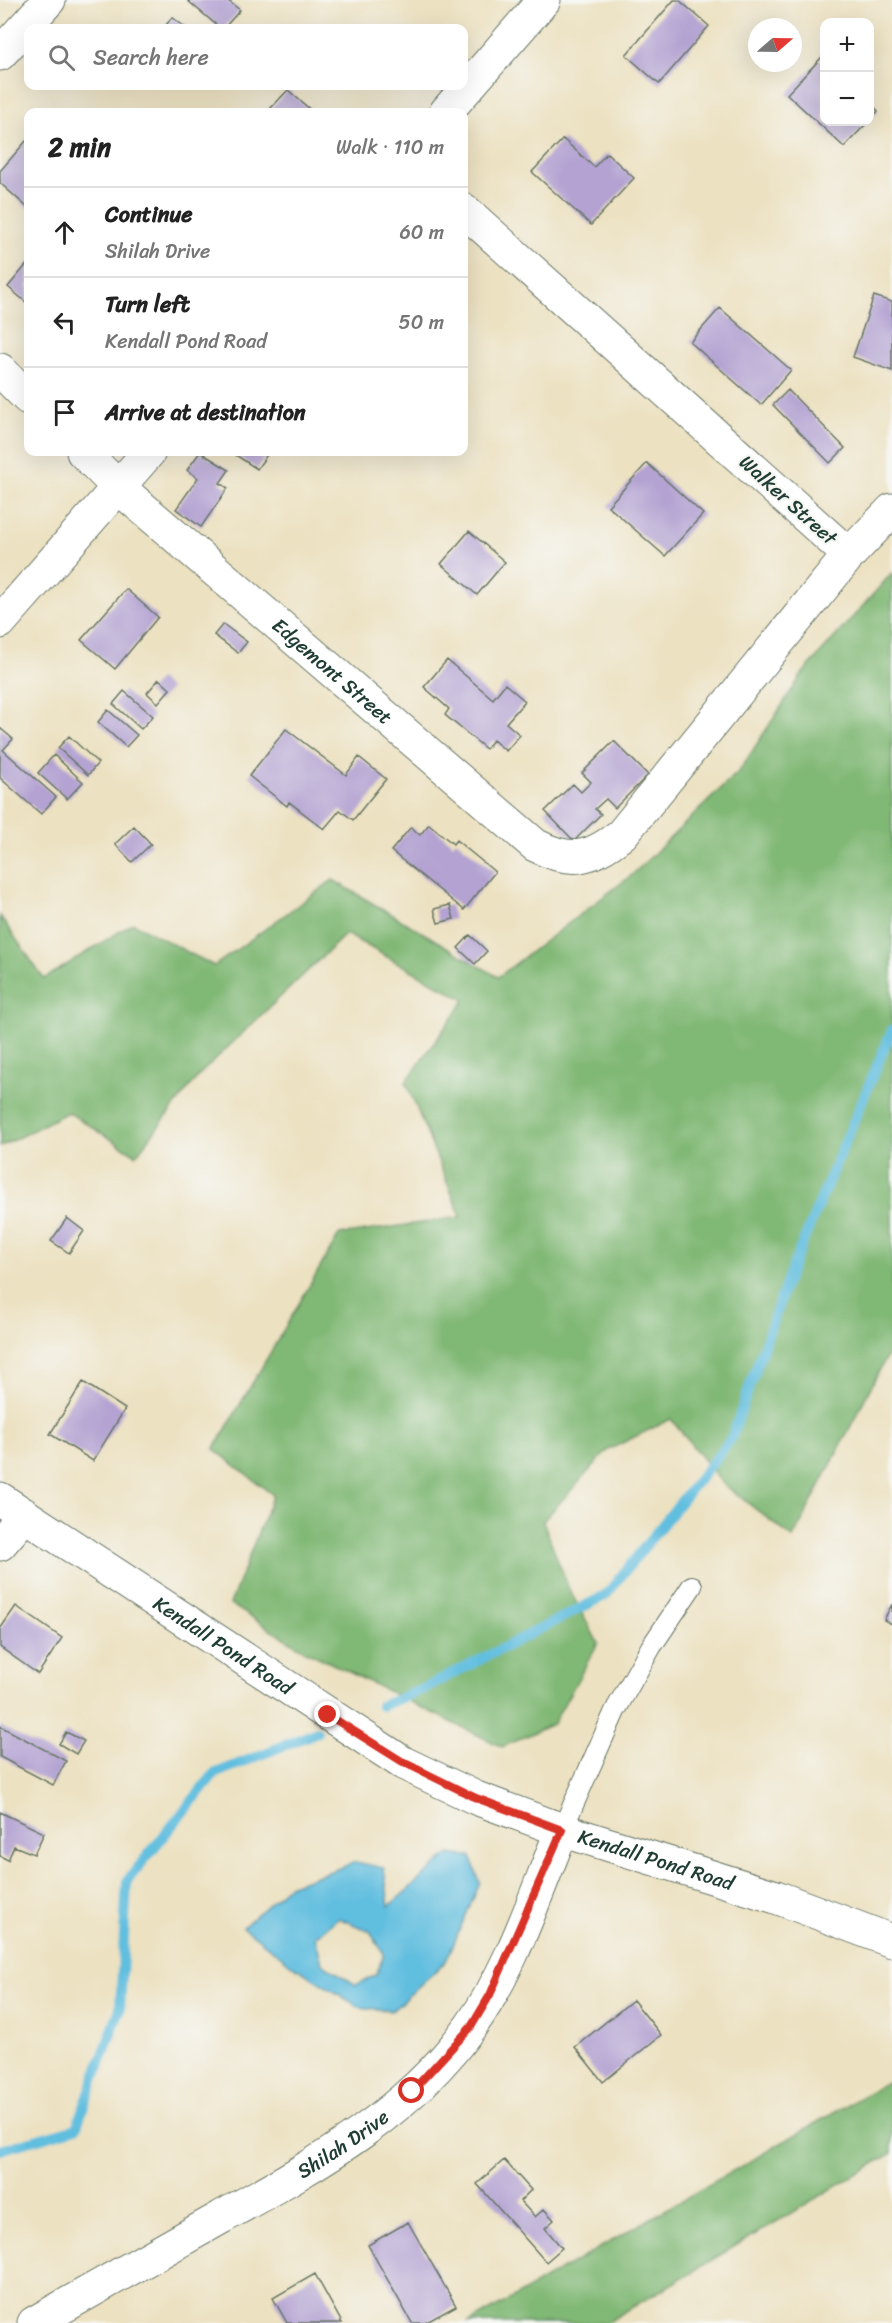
<!DOCTYPE html>
<meta charset="utf-8">
<style>
body{margin:0;font-family:Sriracha,sans-serif;background:#f2f2f2;color:#222}
.controls{position:absolute;right:18px;top:18px;display:grid;overflow:hidden;border-radius:12px;box-shadow:0 6px 24px #0002}
.controls button{width:54px;height:54px;display:grid;place-items:center;padding:0;border:0;border-bottom:2px solid #e0e0e0;background:#fff;color:#222;font:30px sans-serif}
.compass{position:absolute;left:748px;top:18px;width:54px;height:54px;border-radius:50%;background:#fff;box-shadow:0 6px 24px #0002;rotate:70deg}
.stop{position:absolute;width:18px;height:18px;margin:-14px;border:4px solid #d93025;border-radius:50%;background:#fff}
.stop.end{background:#d93025;border-color:#fff;box-shadow:0 2px 6px #0008}
.list{margin:0;padding:0;list-style:none}
h2{display:flex;justify-content:space-between;align-items:center;height:78px;margin:0;padding:0 24px;font-size:26px}
h2 small{font-size:20px;font-weight:400;color:#767676}
.list li{display:grid;grid-template-columns:39px 1fr auto;gap:18px;align-items:center;box-sizing:border-box;height:90px;padding:0 24px;border-top:2px solid #e0e0e0}
.list b{display:block;font-size:22px;white-space:nowrap}
.list p{margin:0;font-size:20px;white-space:nowrap;color:#767676}
.list em{font-size:20px;font-style:normal;color:#767676}
.icon{flex:none;width:33px;height:33px;fill:none;stroke:currentColor;stroke-width:2;stroke-linecap:round;stroke-linejoin:round}
.map{position:relative;flex:none;width:892px;height:2323px;overflow:hidden}
.search{position:absolute;background:#fff;box-shadow:0 6px 24px #0002;left:24px;top:24px;width:444px;height:66px;display:flex;align-items:center;gap:15px;box-sizing:border-box;padding:0 21px;border-radius:12px;color:#767676;font-size:22px}
.panel{position:absolute;background:#fff;box-shadow:0 6px 24px #0002;left:24px;top:108px;width:444px;height:348px;border-radius:12px}
.map>svg:first-child{display:block}
</style>
<div class="map">
<svg width="892" height="2323" viewBox="0 0 892 2323">
<rect width="100%" height="100%" fill="#f6f6f2"/>
<filter id="ink" filterUnits="userSpaceOnUse"><feTurbulence type="fractalNoise" baseFrequency=".0167" numOctaves="2"/><feDisplacementMap in="SourceGraphic" scale="12" xChannelSelector="R" yChannelSelector="G"/><feConvolveMatrix kernelMatrix="1 2 1 2 8 2 1 2 1" color-interpolation-filters="sRGB"/></filter>
<filter id="wash" filterUnits="userSpaceOnUse"><feTurbulence type="fractalNoise" baseFrequency=".008" numOctaves="4" result="noise"/><feDisplacementMap in="SourceGraphic" scale="24" xChannelSelector="R" yChannelSelector="G"/><feGaussianBlur stdDeviation="1.35" result="paint"/><feColorMatrix in="noise" values="0 0 0 0 0 0 0 0 0 0 0 0 0 0 0 0 0 1.4 0 .05"/><feComposite in="paint" operator="in"/></filter>
<g filter="url(#wash)">
<rect width="100%" height="100%" fill="#ece1c1"/>
<path fill="#80b875" stroke="#507a54" stroke-width="1.5" d="M892,573V1346L793,1538L722,1483L671,1419L608,1450L543,1521L568,1587L598,1643L553,1724L502,1747L304,1650L230,1604L273,1495L214,1449L339,1235L461,1217L406,1082L465,1000L346,934L200,1074L136,1155L68,1112L0,1147V916L44,979L133,923L214,966L333,880L498,977L633,874L740,770L803,673Z
M892,2079V2153L606,2323H469Z"/>
<path fill="#61bedf" stroke="#407e8a" stroke-width="1.5" fill-rule="evenodd" d="M449,1854L471,1857L480,1883L446,1961L392,2011L359,2007L293,1966L243,1927L288,1886L356,1862L384,1868L389,1906ZM338,1918L370,1931L384,1954L376,1975L356,1985L322,1963L315,1937Z"/>
<g fill="none" stroke-linecap="round" stroke-linejoin="round">
<path stroke="#61bedf" stroke-width="10" d="M381,1706L423,1689L606,1595L731,1439L789,1275L892,1030
M0,2150L76,2128L120,2009L127,1881L214,1774L317,1732"/>
</g>
<g id="blocks">
<path fill="#b3a2d2" d="M187,0H227L240,10L224,28H220Z
M674,0H679L709,26L659,84L626,55Z
M172,17L186,28H164Z
M822,57L824,60V122H868L844,147L787,94Z
M288,90L313,112H267Z
M870,102L878,111L870,120Z
M563,139L594,167L607,153L634,178L591,225L532,172Z
M26,141L28,143V208L0,183V171Z
M28,263V304L8,287Z
M874,296L892,302V371L853,357Z
M720,308L791,370L761,405L690,342Z
M788,390L845,448L830,463L773,405Z
M200,452L229,470L220,483L228,488L201,527L176,509L198,478L187,470Z
M231,452H269L257,469Z
M647,463L703,514L665,556L608,506Z
M469,531L505,562L477,595L441,564Z
M126,589L158,617L115,669L81,640Z
M223,624L247,642L238,653L214,635Z
M447,660L493,699L505,684L525,701L506,723L520,735L506,751L493,740L486,749L445,715L449,709L424,687Z
M159,679L170,689L158,703L147,693Z
M124,691L153,716L141,729L113,704Z
M108,710L137,735L126,747L98,722Z
M0,728L13,739L3,750L56,797L41,814L0,778Z
M286,729L346,775L359,757L386,779L353,820L340,810L324,829L289,802L287,806L249,776Z
M69,736L98,763L88,775L58,748Z
M614,741L648,775L615,808L606,799L595,809L601,814L574,841L545,811L573,784L581,792L591,782L582,773Z
M54,755L83,782L67,799L38,773Z
M429,824L453,844L456,840L495,872L464,910L391,851L411,827L420,835Z
M134,826L151,844L132,862L115,844Z
M450,905L454,919L438,923L434,909Z
M470,935L487,951L475,964L458,948Z
M67,1218L84,1231L69,1253L51,1241Z
M83,1382L125,1409L93,1461L50,1434Z
M892,1604V1624L884,1620Z
M16,1606L62,1638L38,1674L0,1647V1629Z
M0,1726L66,1761L53,1785L0,1757Z
M66,1732L84,1741L76,1754L59,1744Z
M0,1812L44,1833L34,1854L14,1846L8,1860L0,1856Z
M633,2000L661,2035L603,2082L575,2047Z
M504,2160L531,2190L520,2201L535,2217L544,2209L554,2220L545,2228L562,2248L546,2262L477,2184Z
M408,2222L456,2306L425,2323H412L368,2245Z
M315,2274L342,2323H287L273,2298Z"/>
</g>
</g>
<g filter="url(#ink)">
<use href="#blocks" fill-opacity="0" stroke="#677665" stroke-width="1.5"/>
<g fill="none" stroke-linecap="round" stroke-linejoin="round">
<g stroke="#677665" stroke-width="22">
<path id="service" d="M562,1830L615,1711L651,1647L692,1586"/>
</g>
<g stroke="#677665" stroke-width="35">
<g id="minor">
<path d="M446,112L544,0"/>
<path d="M0,370L28,398"/>
<path id="s1" d="M83,452L118,487L535,845C571,864 591,859 622,834L849,555L464,210"/>
<path d="M849,555L892,510"/>
<path d="M0,622L149,452"/>
<path d="M0,1544L25,1515"/>
<path id="s2" d="M34,2323C96,2288 158,2253 220,2218C311,2167 408,2115 470,2027C512,1969 535,1895 562,1830"/>
</g>
</g>
<g stroke="#677665" stroke-width="35">
<g id="tertiary">
<path d="M0,54L49,0"/>
<path id="s3" d="M0,1499L403,1763L476,1798L562,1830L776,1897L892,1941"/>
</g>
</g>
<use href="#service" stroke="#fff" stroke-width="20"/>
<use href="#minor" stroke="#fff" stroke-width="33"/>
<use href="#tertiary" stroke="#fff" stroke-width="33"/>
</g>
</g>
<g fill="none" stroke-linecap="round" stroke-linejoin="round" filter="url(#ink)">
<path stroke="#d93025" stroke-width="8" d="M328,1715L403,1762L476,1798L562,1830L490,1995L471,2027L412,2091"/>
</g>
<g text-anchor="middle" dominant-baseline="central" stroke-width="4.5" stroke-linejoin="round" paint-order="stroke">
<g font-size="20" fill="#1f3d34" stroke="#f6f6f2">
<text transform="translate(788 500) rotate(42)">Walker Street</text>
<text stroke="none"><textPath href="#s1" startOffset="332">Edgemont Street</textPath></text>
<text stroke="none"><textPath href="#s3" startOffset="267">Kendall Pond Road</textPath></text>
<text stroke="none"><textPath href="#s3" startOffset="753">Kendall Pond Road</textPath></text>
<text stroke="none"><textPath href="#s2" startOffset="357">Shilah Drive</textPath></text>
</g>
</g>
</svg>
<div class="controls">
<button>+</button>
<button>−</button>
</div>
<svg class="compass" viewBox="-18 -18 36 36"><path d="M0-13l5 13h-10z" fill="#e53935"/><path d="M0 13l5-13h-10z" fill="#767676"/></svg>
<div class="stop" style="left:412px;top:2091px"></div>
<div class="stop end" style="left:328px;top:1715px"></div>
<div class="search"><svg class="icon" aria-label="search" viewBox="0 0 24 24"><circle cx="10" cy="10" r="6"/><path d="M15 15l6 6"/></svg>Search here</div>
<section class="panel">
<h2>2 min<small>Walk · 110 m</small></h2>
<ul class="list">
<li><svg class="icon" aria-label="ahead" viewBox="0 0 24 24"><path d="M12 20V5M6 11l6-6 6 6"/></svg><div><b>Continue</b><p>Shilah Drive</p></div><em>60 m</em></li>
<li><svg class="icon" aria-label="left" viewBox="0 0 24 24"><path d="M17 20v-9H6M10 6l-5 5 5 5"/></svg><div><b>Turn left</b><p>Kendall Pond Road</p></div><em>50 m</em></li>
<li><svg class="icon" aria-label="arrive" viewBox="0 0 24 24"><path d="M6 21V4h12l-3 4 3 4H6"/></svg><div><b>Arrive at destination</b></div></li>
</ul>
</section>
</div>
